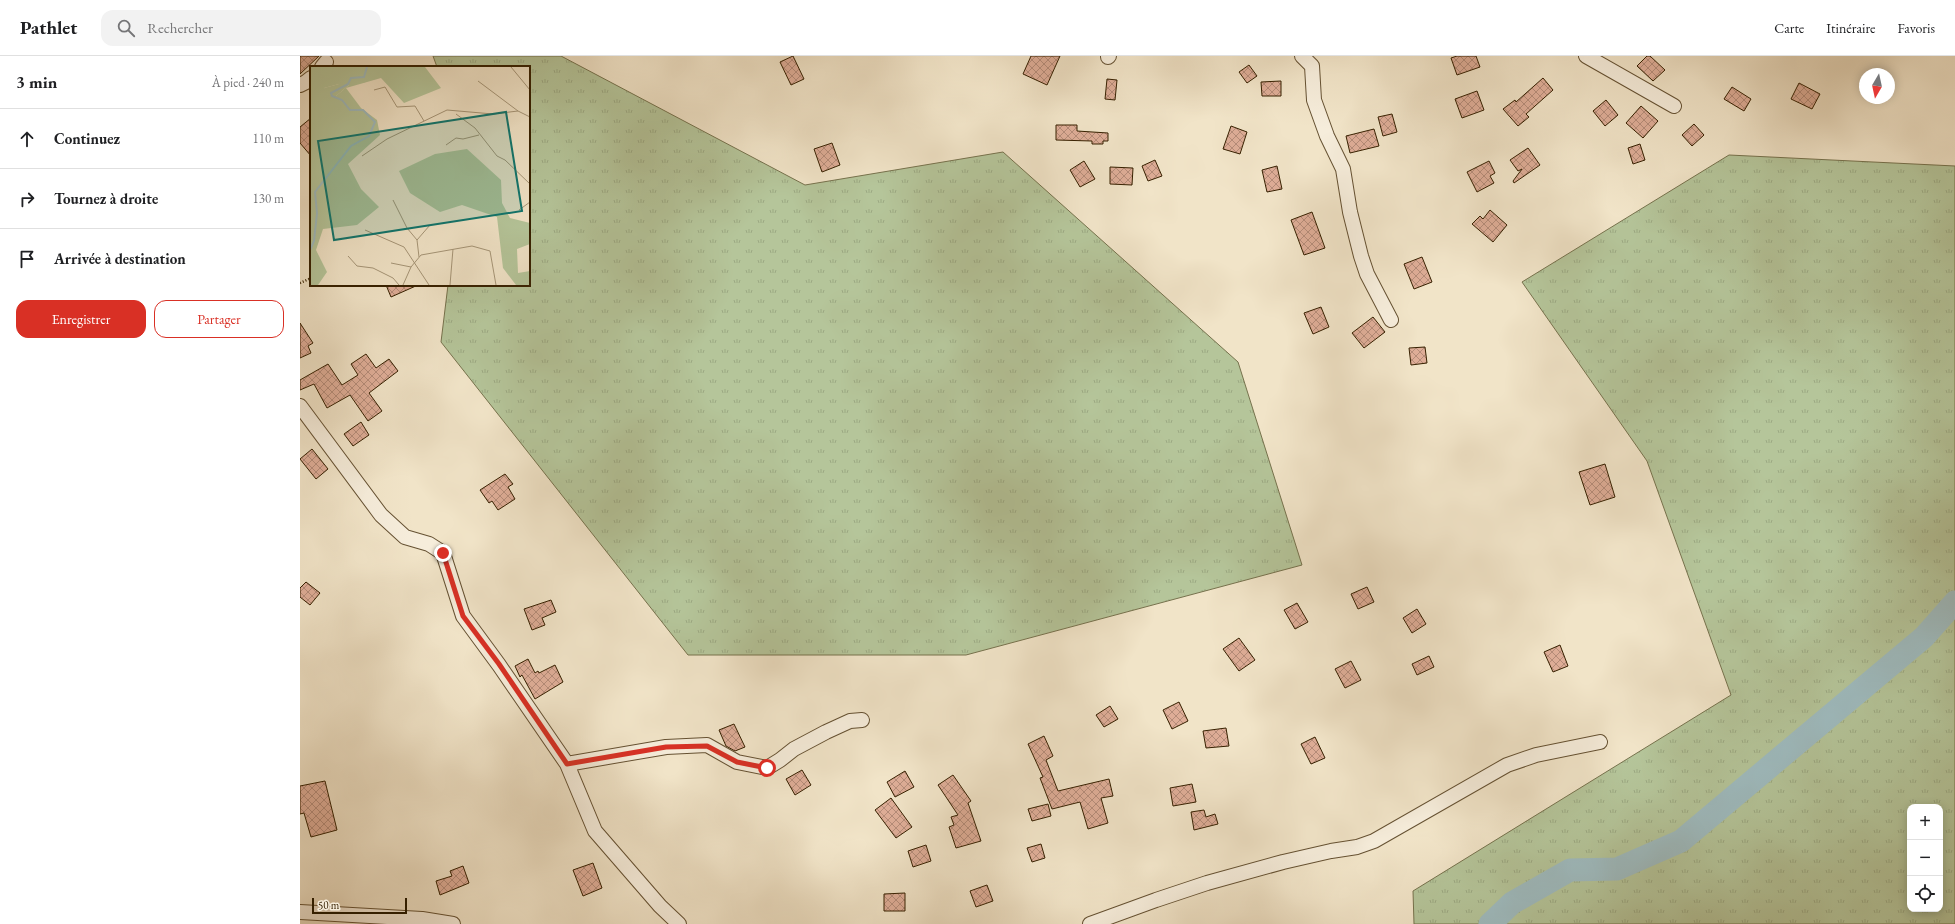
<!DOCTYPE html>
<html lang="fr">
<meta charset="utf-8">
<style>
body{margin:0;font-family:"EB Garamond",serif;background:#f2f2f2;color:#202124}
.controls{position:absolute;right:12px;bottom:12px;display:grid;overflow:hidden;border-radius:8px;box-shadow:0 2px 10px #0003}
.controls button{width:36px;height:36px;display:grid;place-items:center;padding:0;border:0;border-bottom:1px solid #e0e0e0;background:#fff;color:#202124;font:20px sans-serif}
.compass{position:absolute;left:1559px;top:12px;width:36px;height:36px;border-radius:50%;background:#fff;box-shadow:0 2px 10px #0003;rotate:189deg}
.scale{position:absolute;left:12px;bottom:10px;width:95px;box-sizing:border-box;padding-left:4px;border:2px solid #362000;border-top:0;font-size:11px;line-height:14px;white-space:nowrap;color:#362000;-webkit-text-stroke:3px #f6eddb;paint-order:stroke}
.stop{position:absolute;width:12px;height:12px;margin:-9px;border:3px solid #d93025;border-radius:50%;background:#fff}
.stop.end{background:#d93025;border-color:#fff;box-shadow:0 1px 4px #0008}
.list{margin:0;padding:0;list-style:none}
h2{display:flex;justify-content:space-between;align-items:center;height:52px;margin:0;padding:0 16px;font-size:17px}
h2 small{font-size:13px;font-weight:400;color:#757577}
.list li{display:grid;grid-template-columns:26px 1fr auto;gap:12px;align-items:center;box-sizing:border-box;height:60px;padding:0 16px;border-top:1px solid #e0e0e0}
.list b{display:block;font-size:15px;white-space:nowrap}
.list em{font-size:13px;font-style:normal;color:#757577}
.actions{display:flex;gap:8px;padding:12px 16px}
.actions a{flex:1;padding:9px 0;border:1px solid #d93025;border-radius:12px;text-align:center;font-size:14px;color:#d93025}
.actions .main{background:#d93025;color:#fff}
.icon{flex:none;width:22px;height:22px;fill:none;stroke:currentColor;stroke-width:2;stroke-linecap:round;stroke-linejoin:round}
.map{position:relative;flex:none;width:1655px;height:868px;overflow:hidden}
header{display:flex;align-items:center;gap:24px;box-sizing:border-box;height:56px;padding:0 20px;background:#fff;border-bottom:1px solid #e0e0e0}
header strong{font-size:19px}
nav{display:flex;gap:22px;margin-inline-start:auto;font-size:14px}
.search{width:280px;height:36px;background:#f2f2f2;display:flex;align-items:center;gap:10px;box-sizing:border-box;padding:0 14px;border-radius:12px;color:#757577;font-size:15px}
main{display:flex}
aside{flex:1;background:#fff}
.map>svg:first-child{display:block}
</style>
<header>
<strong>Pathlet</strong>
<div class="search"><svg class="icon" aria-label="search" viewBox="0 0 24 24"><circle cx="10" cy="10" r="6"/><path d="M15 15l6 6"/></svg>Rechercher</div>
<nav><a>Carte</a><a>Itinéraire</a><a>Favoris</a></nav>
</header>
<main>
<aside>
<h2>3 min<small>À pied · 240 m</small></h2>
<ul class="list">
<li><svg class="icon" aria-label="ahead" viewBox="0 0 24 24"><path d="M12 20V5M6 11l6-6 6 6"/></svg><div><b>Continuez</b></div><em>110 m</em></li>
<li><svg class="icon" aria-label="right" viewBox="0 0 24 24"><path d="M7 20v-9h11M14 6l5 5-5 5"/></svg><div><b>Tournez à droite</b></div><em>130 m</em></li>
<li><svg class="icon" aria-label="arrive" viewBox="0 0 24 24"><path d="M6 21V4h12l-3 4 3 4H6"/></svg><div><b>Arrivée à destination</b></div></li>
</ul>
<div class="actions"><a class="main">Enregistrer</a><a>Partager</a></div>
</aside>
<div class="map">
<svg width="1655" height="868" viewBox="0 0 1655 868">
<defs>
<pattern id="grass-tufts" width="24" height="20" patternUnits="userSpaceOnUse"><rect width="24" height="20" fill="#b5c59a"/><path d="M3 7l-1-3M5 7V3M7 7l1-3M15 17l-1-3M17 17v-4M19 17l1-3" fill="none" stroke="#9ca983"/></pattern>
<pattern id="building-cross-hatch" width="8" height="8" patternUnits="userSpaceOnUse"><rect width="8" height="8" fill="#dead97"/><path d="M0 0l8 8M0 8l8-8" fill="none" stroke="#b58c79"/></pattern>
</defs>
<rect width="100%" height="100%" fill="#f1e4c8"/>
<filter id="stains"><feTurbulence type="fractalNoise" baseFrequency=".005" numOctaves="4"/><feColorMatrix values="0 0 0 0 .2 0 0 0 0 .09 0 0 0 0 .02 0 0 0 .5 -.17"/></filter>
<radialGradient id="worn" r=".72"><stop offset=".6" stop-color="#630" stop-opacity="0"/><stop offset="1" stop-color="#630" stop-opacity=".3"/></radialGradient>
<path fill="url(#grass-tufts)" stroke="#76724d" fill-rule="evenodd" d="M133,0H261L505,129L703,96L938,306L1002,509L666,599H388L141,286L148,229H229V11H137Z
M1429,99L1655,110V868H1114L1113,835L1431,639L1347,405L1222,226ZM1610,751H1640V853H1610Z"/>
<g fill="none" stroke-linecap="round" stroke-linejoin="round">
<path stroke="#9fbcc0" stroke-width="23" d="M1190,868L1212,847L1270,814L1317,813L1381,785L1624,581L1655,546"/>
</g>
<path fill="url(#building-cross-hatch)" stroke="#362000" d="M0,0H19L0,18Z
M493,0L504,23L491,29L480,6Z
M731,0H760L747,29L723,18Z
M1157,0H1176L1180,11L1157,19L1151,2Z
M1347,0H1350L1365,14L1353,25L1337,10Z
M949,9L957,20L947,27L939,16Z
M1243,22L1253,34L1226,58L1229,61L1218,70L1203,53L1215,44L1216,46Z
M807,23L817,24L815,44L805,43Z
M981,25V40H962L961,26Z
M1499,27L1520,38L1512,53L1491,43Z
M1432,31L1451,43L1444,55L1424,43Z
M1177,35L1184,54L1162,62L1155,43Z
M1306,44L1318,59L1305,70L1293,55Z
M1341,50L1358,65L1343,82L1326,67Z
M1092,58L1097,76L1083,80L1078,61Z
M11,62V100L0,87V71Z
M1394,68L1404,79L1392,90L1382,79Z
M756,69H777V75L808,77V85H803V88H792V85L756,84Z
M931,70L947,76L940,98L923,93Z
M1074,73L1079,90L1050,97L1046,80Z
M532,87L540,109L522,116L514,93Z
M1340,88L1345,104L1333,108L1328,92Z
M1228,92L1240,109L1214,127L1213,125L1222,113L1218,115L1210,104Z
M855,104L862,120L848,125L842,110Z
M784,105L795,123L780,131L770,114Z
M1189,105L1195,117L1190,120L1194,127L1177,136L1167,116Z
M977,110L982,133L967,136L962,114Z
M810,111L833,112L832,129L810,128Z
M1190,154L1207,169L1193,186L1172,168L1180,160L1183,163Z
M1012,156L1025,192L1004,199L991,164Z
M1122,201L1132,226L1114,233L1104,208Z
M86,229H118L91,241Z
M1021,251L1029,271L1013,278L1004,257Z
M1073,261L1085,276L1064,292L1052,277Z
M0,267L13,287L8,290L11,297L0,302Z
M1125,291L1127,307L1111,309L1109,292Z
M66,298L76,312L89,303L98,315L69,337L82,355L68,365L50,339L27,352L14,328L0,334V324L28,308L42,329L58,319L51,308Z
M61,366L69,379L53,390L44,378Z
M12,393L28,413L16,423L0,403Z
M1305,408L1315,441L1290,449L1279,416Z
M205,418L213,428L208,431L215,443L198,454L192,445L189,447L180,434Z
M6,526L20,537L10,549L0,541V532Z
M1067,531L1074,546L1058,553L1051,538Z
M251,544L256,556L242,562L245,569L232,574L224,553Z
M997,547L1008,566L995,573L984,554Z
M1117,553L1126,568L1112,577L1103,562Z
M939,582L955,604L939,615L923,593Z
M1260,589L1268,610L1253,616L1244,596Z
M1129,600L1134,611L1117,619L1112,608Z
M228,603L235,617L238,615L239,617L255,609L263,626L235,643L222,619L220,621L215,610Z
M1051,605L1061,624L1045,632L1035,613Z
M879,646L888,665L872,673L863,654Z
M810,650L818,663L804,671L796,659Z
M434,668L445,691L435,695L426,690L419,674Z
M926,672L929,690L906,692L903,675Z
M744,680L753,700L746,704L758,735L809,723L813,740L801,742L808,767L788,773L780,746L752,753L740,722L743,721L728,688Z
M1015,681L1025,702L1011,708L1001,688Z
M502,714L511,729L495,739L486,723Z
M605,715L614,731L595,741L587,726Z
M653,719L671,745L668,747L681,785L656,792L649,771L654,769L651,761L658,759L638,729Z
M25,725L37,774L11,781L4,757L0,758V730Z
M892,728L896,746L873,750L870,732Z
M591,742L612,771L596,782L575,754Z
M748,748L751,760L732,765L728,753Z
M904,754L906,761L915,758L918,768L894,774L891,756Z
M741,788L745,802L732,806L727,792Z
M626,789L631,805L613,811L608,795Z
M293,807L302,832L283,840L273,814Z
M163,810L169,827L140,839L136,825L152,820L150,815Z
M687,829L693,845L676,851L670,835Z
M605,837V855H584V838Z"/>
<g fill="none" stroke-linecap="round" stroke-linejoin="round">
<g stroke="#655132" stroke-width="16">
<path id="minor" d="M1002,0L1012,10L1014,44L1027,80L1043,113L1050,156L1061,200L1067,218L1091,264
M1286,0L1374,50
M808,1L809,0
M22,11L26,6
M0,29L6,26L11,22
M0,350L81,459L105,481L129,488L143,497L163,560L199,609L267,708L295,775L360,850L379,868
M267,708L366,691L407,689L437,706L467,712L480,704L494,693L526,676L550,665L562,664
M0,856L122,863L153,868
M790,868L856,844L907,827L983,806L1031,795L1057,791L1074,785L1207,709L1236,699L1300,686"/>
</g>
<path stroke="#362000" stroke-width="2.5" stroke-dasharray="1 2" stroke-linecap="butt" d="M0,227L11,222"/>
<use href="#minor" stroke="#f6eddb" stroke-width="14"/>
</g>
<g fill="none" stroke-linecap="round" stroke-linejoin="round">
<path stroke="#d93025" stroke-width="5" d="M143,497L163,560L199,608L267,708L366,691L407,690L437,706L467,712"/>
</g>
<g transform="translate(10 10)">
<rect width="220" height="220" fill="#f1e4c8"/>
<path d="M0,1H115L131,22L94,37L71,12L36,22L51,42L67,54L70,69L38,98L51,123L69,141L47,159L13,163L6,184L17,206L8,219H0ZM29,18L39,19L26,30L14,22ZM157,83L191,114L192,137L200,152L220,157V178L207,183L208,207L220,205V219H206L193,202L187,151L152,139L130,146L100,127L89,105L125,88Z" fill="#b5c59a" fill-rule="evenodd"/>
<path d="M47.5 11a5.5 5.5 0 1 1 11 0a5.5 5.5 0 1 1-11 0ZM41,7L42,14L39,19L26,30L18,33L14,22L29,18Z" fill="#b5c59a"/>
<path fill="none" stroke="#9fbcc0" stroke-width="2" d="M0,184L4,175L7,147L5,126L41,80L59,70L65,56L53,44H40L32,34L22,30L21,27L38,18L41,12L54,11L57,1"/>
<path fill="none" stroke="#a69678" stroke-width="1" d="M201,1L220,24M168,15L208,45M64,24L75,21L87,41L105,40L114,55M146,48L165,62L187,90L195,94L220,118M136,79L146,72L153,73L169,69M52,90L77,73L137,44L183,48L208,45L220,51M83,134L97,162L107,174M209,144L220,136M55,164L94,181L119,219M38,190L47,200L63,202L83,212L89,219M109,191L107,174L120,159M81,197L101,201M93,219L101,201L111,189L162,180L180,185L186,219M140,219L143,183"/>
<path fill="#0f766e" fill-opacity="0.15" stroke="#0f766e" stroke-width="2" d="M196,46L212,145L24,174L8,75Z"/>
<rect width="220" height="220" fill="none" stroke="#362000" stroke-width="2"/>
</g>
<rect width="100%" height="100%" filter="url(#stains)"/>
<rect width="100%" height="100%" fill="url(#worn)"/>
</svg>
<div class="controls">
<button>+</button>
<button>−</button>
<button><svg class="icon" aria-label="locate" viewBox="0 0 24 24"><circle cx="12" cy="12" r="6"/><path d="M12 2v4M12 18v4M2 12h4M18 12h4"/></svg></button>
</div>
<svg class="compass" viewBox="-18 -18 36 36"><path d="M0-13l5 13h-10z" fill="#e53935"/><path d="M0 13l5-13h-10z" fill="#757577"/></svg>
<div class="scale">50 m</div>
<div class="stop" style="left:467px;top:712px"></div>
<div class="stop end" style="left:143px;top:497px"></div>
</div>
</main>
